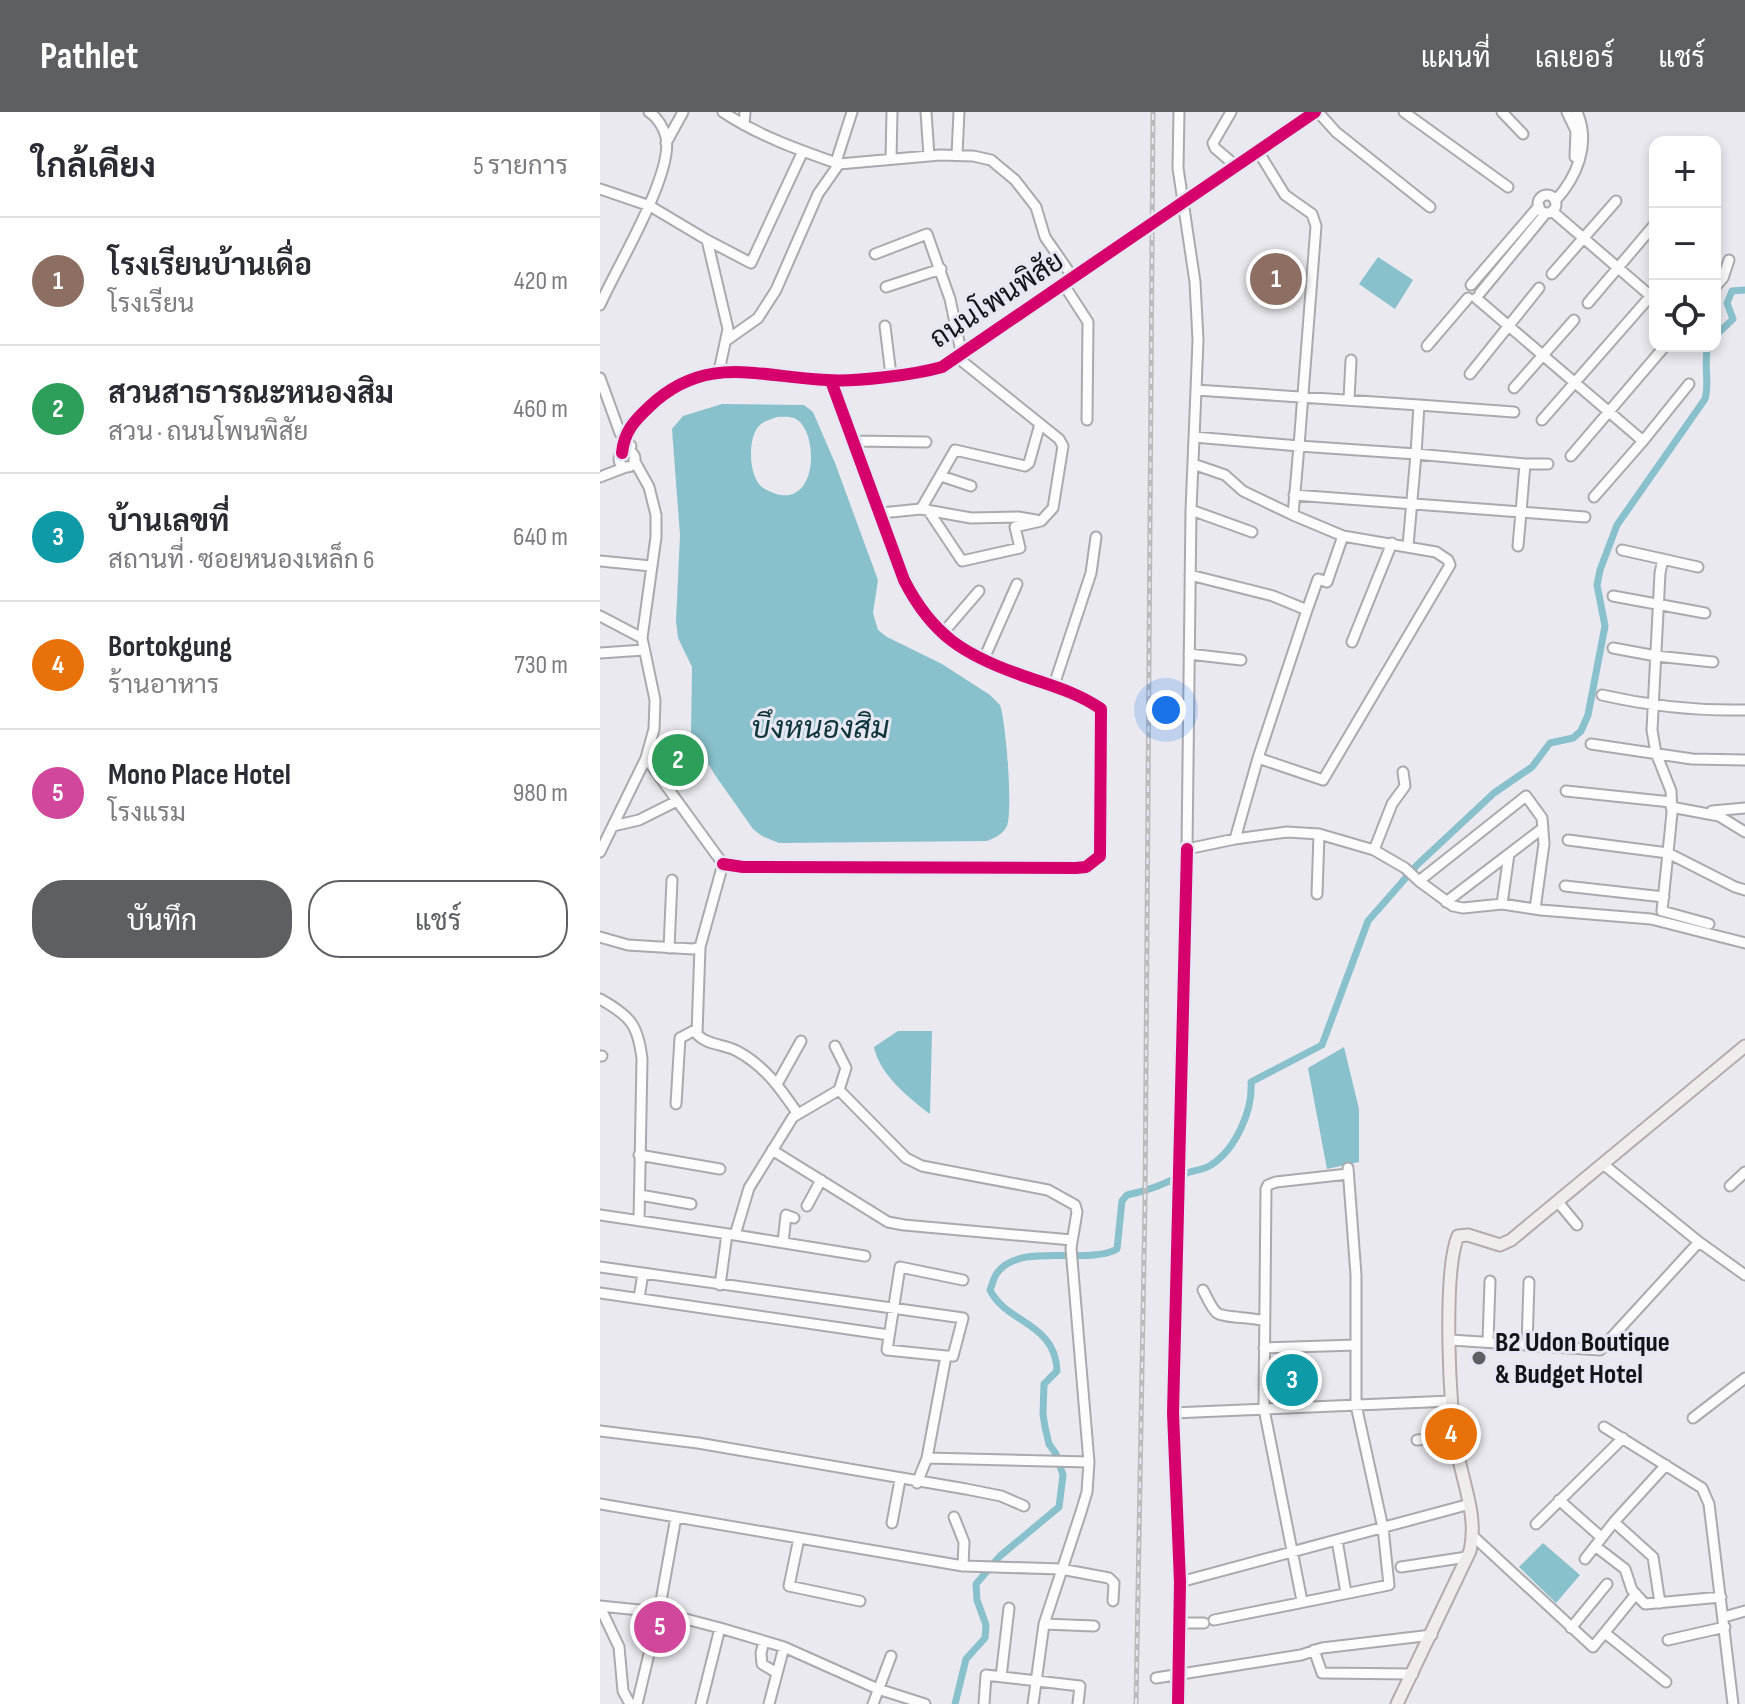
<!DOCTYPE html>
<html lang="th">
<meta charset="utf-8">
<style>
body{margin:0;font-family:"Sofia Sans Condensed",Sarabun,sans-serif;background:#f7f7f7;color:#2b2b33}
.controls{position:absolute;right:24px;top:24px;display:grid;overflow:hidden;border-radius:16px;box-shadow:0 4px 12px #0003}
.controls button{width:72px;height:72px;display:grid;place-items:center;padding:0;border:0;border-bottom:2px solid #e1e1e2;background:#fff;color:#2b2b33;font:40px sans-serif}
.you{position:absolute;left:566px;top:598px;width:28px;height:28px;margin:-20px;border:6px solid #fff;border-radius:50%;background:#1a73e8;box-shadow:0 0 0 12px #1a73e833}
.badge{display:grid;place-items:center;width:52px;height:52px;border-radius:50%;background:#5e5f63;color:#fff;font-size:26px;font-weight:700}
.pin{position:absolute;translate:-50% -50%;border:4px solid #fff;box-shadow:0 2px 8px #0006}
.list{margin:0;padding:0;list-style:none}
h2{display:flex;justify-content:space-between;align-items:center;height:104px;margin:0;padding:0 32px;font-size:34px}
h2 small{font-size:26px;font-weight:400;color:#7c7c81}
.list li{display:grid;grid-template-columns:52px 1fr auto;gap:24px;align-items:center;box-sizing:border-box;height:128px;padding:0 32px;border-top:2px solid #e1e1e2}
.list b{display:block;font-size:30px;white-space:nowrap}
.list p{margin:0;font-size:26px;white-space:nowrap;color:#7c7c81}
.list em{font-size:26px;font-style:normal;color:#7c7c81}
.actions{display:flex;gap:16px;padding:24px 32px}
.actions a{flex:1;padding:18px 0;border:2px solid #5e5f63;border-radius:32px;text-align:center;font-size:28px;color:#5e5f63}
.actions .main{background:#5e5f63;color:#fff}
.icon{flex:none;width:44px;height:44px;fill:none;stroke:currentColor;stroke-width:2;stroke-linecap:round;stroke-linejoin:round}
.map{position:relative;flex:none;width:1145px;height:1592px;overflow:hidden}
header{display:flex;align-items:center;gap:48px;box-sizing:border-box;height:112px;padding:0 40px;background:#5e5f63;color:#fff}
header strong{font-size:38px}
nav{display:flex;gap:44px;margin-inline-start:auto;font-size:28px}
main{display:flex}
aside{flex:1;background:#fff}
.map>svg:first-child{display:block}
</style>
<header>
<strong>Pathlet</strong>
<nav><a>แผนที่</a><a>เลเยอร์</a><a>แชร์</a></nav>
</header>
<main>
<aside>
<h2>ใกล้เคียง<small>5 รายการ</small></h2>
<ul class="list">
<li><span class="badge" style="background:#8d6e63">1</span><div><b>โรงเรียนบ้านเดื่อ</b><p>โรงเรียน</p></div><em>420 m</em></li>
<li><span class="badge" style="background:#2e9e5b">2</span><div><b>สวนสาธารณะหนองสิม</b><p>สวน · ถนนโพนพิสัย</p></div><em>460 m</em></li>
<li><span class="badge" style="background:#0f9aa8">3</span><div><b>บ้านเลขที่</b><p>สถานที่ · ซอยหนองเหล็ก 6</p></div><em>640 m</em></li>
<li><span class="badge" style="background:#e8710a">4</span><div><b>Bortokgung</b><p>ร้านอาหาร</p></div><em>730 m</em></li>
<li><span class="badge" style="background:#d1479c">5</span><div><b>Mono Place Hotel</b><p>โรงแรม</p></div><em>980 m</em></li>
</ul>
<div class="actions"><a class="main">บันทึก</a><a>แชร์</a></div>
</aside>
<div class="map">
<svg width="1145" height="1592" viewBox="0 0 1145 1592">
<rect width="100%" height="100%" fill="#e9e9ef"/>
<path fill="#88c0cb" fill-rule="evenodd" d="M778,145L813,168L795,197L759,172Z
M122,292L204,293L213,300L235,351L278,468L273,501L278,518L287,525L342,552L390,583L400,593C406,610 413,698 407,714C403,722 395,726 387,729L179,731L162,724L153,717L115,663L91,624L92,555L78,526L76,509L80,423L72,317L83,304ZM177,305C183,305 190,304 196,307C221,321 218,409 163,376C148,366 147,324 160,313C164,309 172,307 177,305Z
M298,919H332L330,1002C309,986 279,962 274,935Z
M744,935L759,997V1050L727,1057L708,956Z
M943,1431L980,1463L956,1491L919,1455Z"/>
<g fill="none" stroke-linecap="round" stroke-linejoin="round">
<path stroke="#88c0cb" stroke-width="7" d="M1115,224L1133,207L1127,191L1132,179L1145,178
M355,1592L366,1547L385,1526L386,1513L377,1488L376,1472L400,1444L459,1395L463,1363L456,1342L449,1332L445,1315L443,1302L444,1272L457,1259C456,1211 406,1211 390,1178C392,1173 394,1165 397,1161C420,1129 487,1154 517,1137L522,1089L527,1083C552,1078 565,1071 587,1061C594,1058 604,1058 611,1053C636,1037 653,998 651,970L722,933L768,809L817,753L894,681L932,655L950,631L973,626L981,619L988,603L1005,514L997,473L1000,458L1017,413L1105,287C1110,270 1103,252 1108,234"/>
<g stroke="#a9a9ae" stroke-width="13">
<path id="minor" d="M123,0C159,24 199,38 239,52
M326,0L329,44
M579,0L578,56L595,170L598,228L596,278L819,293
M631,0L613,31L615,36L636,54
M718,0L736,20L830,95
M804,0L908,75
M902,0L923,22
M967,0L976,19L975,45
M144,13L145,0
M66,31L83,0
M658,39L685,83L712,102L716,114L699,334L816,342L819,293L914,300
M357,43L359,0
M291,47L292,0
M236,50L252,0
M0,77L50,94L107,128L128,217L119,259
M938 92a9 9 0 1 1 18 0a9 9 0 1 1-18 0Z
M955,89C977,65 991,32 977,0
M952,99L1053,186
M107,128L151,151L203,39
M275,142L327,122L350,187L362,244
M952,162L1016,89
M464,173L488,210L487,308
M871,173L939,94
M286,175L341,157
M1115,175L1123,166L1129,148
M880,181L946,101
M876,186L1043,329L1089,272
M988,191L1055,112
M0,193C16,156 74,62 66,25C64,16 57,5 49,0
M285,214L291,263
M127,228L158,206L176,178L218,82L239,52L340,43L373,44L391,48L415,68L436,95L445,125L474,167
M827,234L868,186
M870,262L939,176
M0,266L20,321L31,334
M914,276L974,208
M596,278L591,398L652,420
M749,287L751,248
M942,308L1055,179
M253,329L326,330
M19 347a8 8 0 1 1 16 0a8 8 0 1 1-16 0Z
M22,341C24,320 34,309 49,295C105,241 158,265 227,268C256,270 314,263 342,255L715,0
M971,344L1065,234
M593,352L625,363L643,379L693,403L699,334L594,325
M925,352H948
M341,364L371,374
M0,365L26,355
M694,383L921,400L918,434
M994,385L1043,329
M321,397L355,338L425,354L429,351L440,312
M328,398L362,449L420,436L415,415L441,409L453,396L463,334L459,327L358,246
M591,398L587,737L635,727L658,646
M281,401L321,397L371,406L418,405L436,408
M693,403L743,424L836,440L848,448L850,453L723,668L658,646L707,498
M808,434L816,342L925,352L921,400L985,405
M1022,438L1098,455
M1063,447L1060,461L1052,618L1056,641L1071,679L1072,701L1062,799L1109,812
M0,449L51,454
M590,463L673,484L707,498L718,467L727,470L743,424
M1013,484L1105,501
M0,504L42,526
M342,522L379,479
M752,530L792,431
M1013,536L1056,544L1113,550
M0,541L44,538
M589,542L641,548
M383,549L417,472
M454,573L491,461L496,425
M1002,583C1050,594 1095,599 1144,598
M991,632L1092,647L1145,648
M966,679L1071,690
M1071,695L1119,704L1145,720
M1112,699L1145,696
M13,714L39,708L77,689
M719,722L774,738L792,692L805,674L803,660
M635,727L687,720L719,722L717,782
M968,728L1068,741L1135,775L1145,778
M774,738L805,756L819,769L853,794L863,796L902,792L941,798L1051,807L1145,831
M0,740L46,646L54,617L55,588L42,526L56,425V403L49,375L34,348
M123,752L143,755L476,756L486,755L500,744L501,597C477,580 449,573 421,563C364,543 332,523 304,468L231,269
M819,769L926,684L942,706L944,732L935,797
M965,774L1064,785
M846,790L943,716
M902,792L909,742
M0,825L28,833L93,837L100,835L123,752L46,646
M100,835L97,922C106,933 124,932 137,939C165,954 180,976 198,1002
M69,836L72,768
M0,887C30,904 38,912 42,947L39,1109
M235,934L246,956L239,978
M0,944H2
M177,972L201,929
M239,978L306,1046L322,1054L448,1078L475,1093L477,1100L471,1136L489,1350L487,1380L481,1400L444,1512L433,1592
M76,992L80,926L97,917
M172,1038L288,1110L304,1113L472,1128
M39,1043L120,1057
M1003,1052L1099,1130L1145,1163
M1130,1074L1145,1060
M40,1083L91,1092
M958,1090L977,1113
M207,1094L221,1068
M0,1103L135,1123L149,1076L193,1005L239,978
M135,1123L265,1144
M183,1131L186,1103L194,1106
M0,1155L363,1206L353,1244H346L327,1346L317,1371
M120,1173L127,1122
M603,1178C607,1185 611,1196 617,1201C624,1206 652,1205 664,1209
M0,1181L289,1223
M39,1186L43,1161
M851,1228L1000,1238L1099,1130
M888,1230L890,1169
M927,1233L929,1170
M664,1236L756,1233
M346,1244L287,1238L300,1155L363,1168
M703,1261V1295
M573,1301L851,1289
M1093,1306L1145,1266
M1004,1315L1102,1376L1109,1392L1133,1592
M0,1319L98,1331L366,1377L401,1384L424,1394
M817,1328L855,1325
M327,1346L489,1350
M959,1388L1001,1425
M0,1392L363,1454L461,1457L509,1466L514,1471L513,1489
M354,1405L364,1430L363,1454
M1014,1410L1053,1445L1060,1491
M292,1411L300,1368
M936,1412L1023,1326
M873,1424L993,1535L1036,1482
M199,1426L189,1474L260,1489
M737,1428L746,1481
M995,1434L1025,1457L1032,1478L1045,1492L1121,1485
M985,1447L1014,1410L1066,1353
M801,1455L867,1445
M580,1470L870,1392
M702,1489L664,1297L666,1077L668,1073L676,1070L748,1062
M0,1494L59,1500L120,1516L184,1535L278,1577L325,1592
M0,1495L19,1535L23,1579L30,1592
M1124,1505L1145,1499
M614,1508L789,1473L783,1416L756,1293V1163L748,1056
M579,1511H604
M444,1512L494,1514
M971,1516L1007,1472
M1005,1521L1066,1570
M1068,1528L1125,1515
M164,1529L161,1541L162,1552L177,1561
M714,1538L722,1561L813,1562
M401,1565L409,1496
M556,1566L701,1543L722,1536L832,1523
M37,1592L59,1500L76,1405
M101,1592L120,1516
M169,1592L184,1535
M273,1592L291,1544
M384,1592L386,1563L480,1574L478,1592
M578,1592L580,1470L573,1301L587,737"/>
</g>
<g stroke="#b5abae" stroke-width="15">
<path id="major" d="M797,1592L870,1439C878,1404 863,1372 857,1338C849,1298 843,1159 858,1124L868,1123L900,1133L911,1128L1145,934"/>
</g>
<use href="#minor" stroke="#fcfcfd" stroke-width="9"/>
<use href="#major" stroke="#f1ecec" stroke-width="11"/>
<g stroke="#bbbbbc" stroke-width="5">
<path id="rail" d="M536,1592L545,1091L553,0"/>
</g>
<use href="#rail" stroke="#e6e7f2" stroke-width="2" stroke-dasharray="6" stroke-linecap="butt"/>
<g stroke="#e6e7f2" stroke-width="17">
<path id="cycleway" d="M22,341C24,320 34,309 49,295C105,241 158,265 227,268C256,270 314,263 342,255L715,0
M123,752L143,755L476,756L486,755L500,744L501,597C477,580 449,573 421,563C364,543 332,523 304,468L231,269
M578,1592L580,1470L573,1301L587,737"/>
</g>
<use href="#cycleway" stroke="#d6006c" stroke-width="12"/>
</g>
<circle fill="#5e5f63" stroke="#e6e7f2" stroke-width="3" cx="879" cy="1246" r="8"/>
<g text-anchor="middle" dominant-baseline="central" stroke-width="6" stroke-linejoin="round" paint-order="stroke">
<g font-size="28" fill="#131417" stroke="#e6e7f2">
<text transform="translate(397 188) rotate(-33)">ถนนโพนพิสัย</text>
</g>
<g font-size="28" font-weight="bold" fill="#131417" stroke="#e6e7f2" text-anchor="start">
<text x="895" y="1230">B2 Udon Boutique<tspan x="895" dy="32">&amp; Budget Hotel</tspan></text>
</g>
<g font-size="30" font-style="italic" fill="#0d353b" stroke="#e6e7f2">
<text x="220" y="617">บึงหนองสิม</text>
</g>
</g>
</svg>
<div class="controls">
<button>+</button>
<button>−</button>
<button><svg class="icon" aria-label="locate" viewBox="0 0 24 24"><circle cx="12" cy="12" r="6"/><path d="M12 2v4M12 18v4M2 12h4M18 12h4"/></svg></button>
</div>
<div class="you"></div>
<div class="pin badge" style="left:676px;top:167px;background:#8d6e63">1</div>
<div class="pin badge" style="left:78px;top:648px;background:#2e9e5b">2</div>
<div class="pin badge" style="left:692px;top:1268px;background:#0f9aa8">3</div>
<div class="pin badge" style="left:851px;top:1322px;background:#e8710a">4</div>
<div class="pin badge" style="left:60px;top:1515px;background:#d1479c">5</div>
</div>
</main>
